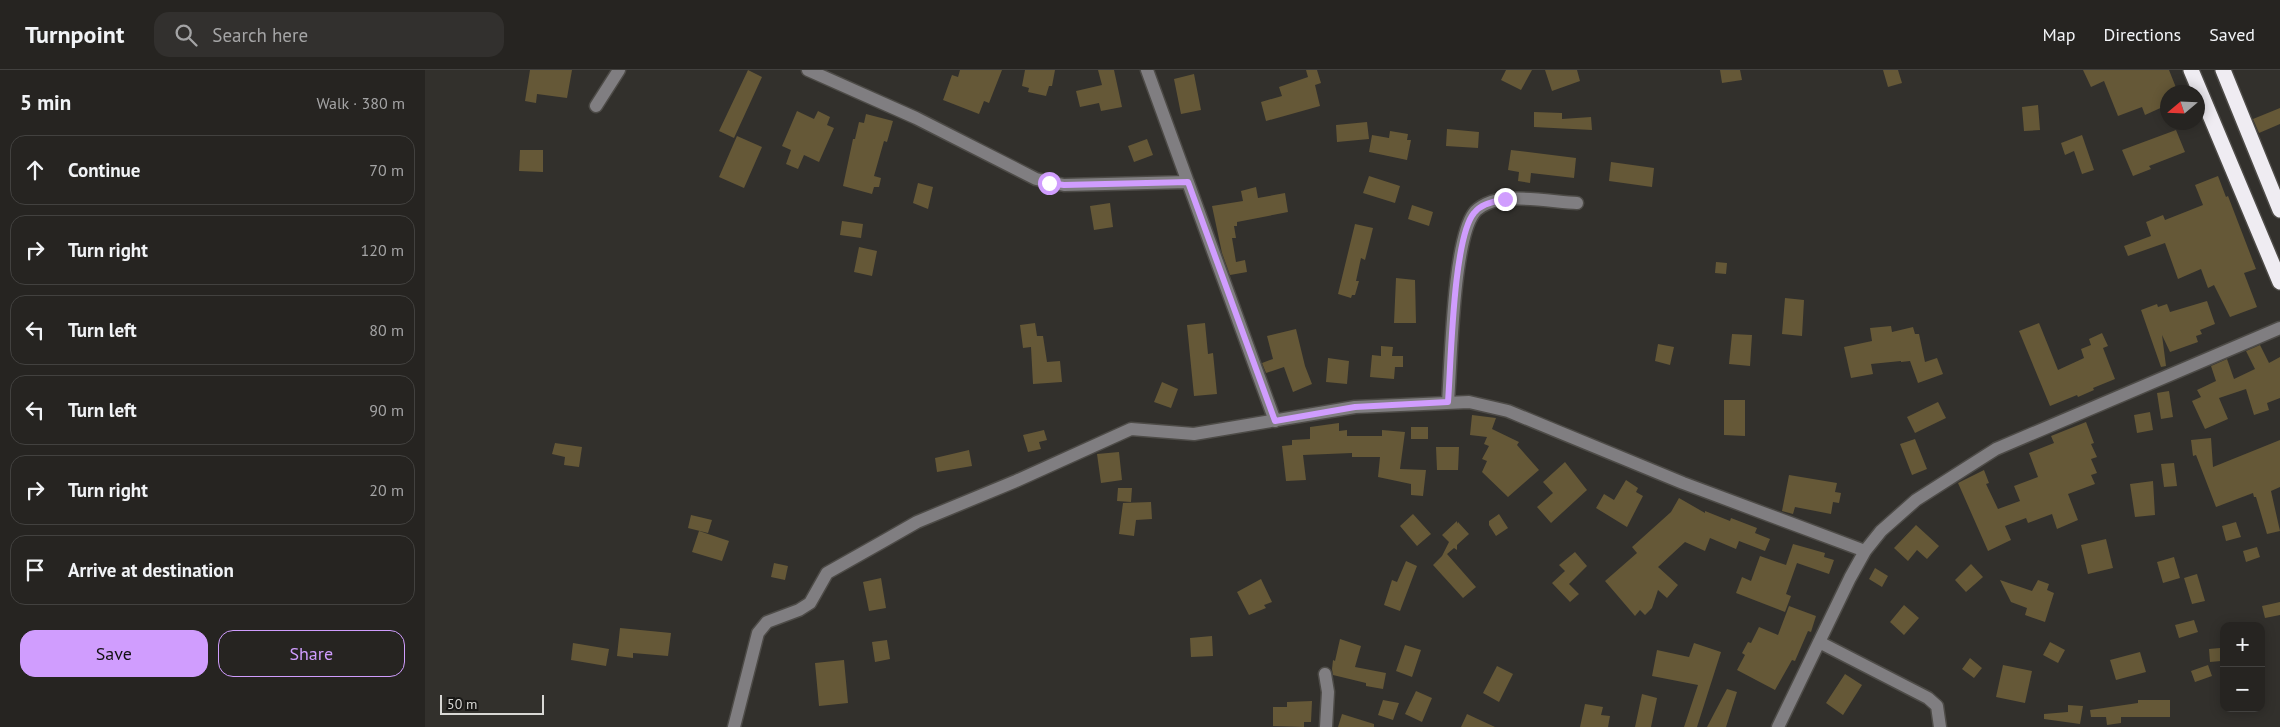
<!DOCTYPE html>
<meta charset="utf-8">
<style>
body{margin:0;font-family:"PT Sans",sans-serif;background:#32302e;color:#f1f3f6}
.controls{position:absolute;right:15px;bottom:15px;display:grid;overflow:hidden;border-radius:10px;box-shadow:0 2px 12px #0003}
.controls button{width:45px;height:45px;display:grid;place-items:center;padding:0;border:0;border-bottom:1px solid #42413f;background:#262421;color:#f1f3f6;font:25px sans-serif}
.compass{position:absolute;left:1735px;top:15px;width:45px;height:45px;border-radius:50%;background:#262421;box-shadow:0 2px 12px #0003;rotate:251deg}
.scale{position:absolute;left:15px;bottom:12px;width:104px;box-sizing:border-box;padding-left:5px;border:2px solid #d9d8d5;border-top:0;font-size:14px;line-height:18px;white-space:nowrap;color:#d9d8d5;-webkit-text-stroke:4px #191816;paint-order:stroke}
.stop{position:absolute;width:15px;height:15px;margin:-11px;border:4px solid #d09dfe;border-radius:50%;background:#fff}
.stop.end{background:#d09dfe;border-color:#fff;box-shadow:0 1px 5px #0008}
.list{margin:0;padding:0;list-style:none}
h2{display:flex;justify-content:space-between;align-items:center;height:65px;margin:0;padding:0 20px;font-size:21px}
h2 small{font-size:16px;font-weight:400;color:#a4a4a5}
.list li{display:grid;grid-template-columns:32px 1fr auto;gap:15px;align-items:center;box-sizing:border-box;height:70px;margin:0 10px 10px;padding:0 10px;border:1px solid #42413f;border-radius:15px}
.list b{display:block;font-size:19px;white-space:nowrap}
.list em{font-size:16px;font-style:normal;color:#a4a4a5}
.actions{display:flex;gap:10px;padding:15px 20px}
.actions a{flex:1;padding:11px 0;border:1px solid #d09dfe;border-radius:15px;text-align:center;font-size:18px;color:#d09dfe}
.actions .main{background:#d09dfe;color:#111}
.icon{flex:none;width:28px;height:28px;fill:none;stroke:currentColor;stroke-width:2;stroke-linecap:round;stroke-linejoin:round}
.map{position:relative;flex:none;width:1855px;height:657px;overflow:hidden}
header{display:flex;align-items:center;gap:30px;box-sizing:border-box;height:70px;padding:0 25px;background:#262421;border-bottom:1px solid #42413f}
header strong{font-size:24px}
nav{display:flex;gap:28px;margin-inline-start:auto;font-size:18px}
.search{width:350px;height:45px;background:#32302e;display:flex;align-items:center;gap:12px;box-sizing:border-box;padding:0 18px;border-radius:15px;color:#a4a4a5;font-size:19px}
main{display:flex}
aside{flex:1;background:#262421}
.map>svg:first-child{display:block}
</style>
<header>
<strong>Turnpoint</strong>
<div class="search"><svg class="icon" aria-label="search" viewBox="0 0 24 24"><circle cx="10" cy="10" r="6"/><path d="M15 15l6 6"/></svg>Search here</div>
<nav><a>Map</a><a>Directions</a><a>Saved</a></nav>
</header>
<main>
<aside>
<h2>5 min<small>Walk · 380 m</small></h2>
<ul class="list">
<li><svg class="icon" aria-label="ahead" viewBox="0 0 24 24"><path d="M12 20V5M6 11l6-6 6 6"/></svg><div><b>Continue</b></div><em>70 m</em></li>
<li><svg class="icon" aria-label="right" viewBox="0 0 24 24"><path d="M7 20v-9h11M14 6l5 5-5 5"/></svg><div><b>Turn right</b></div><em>120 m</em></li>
<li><svg class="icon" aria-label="left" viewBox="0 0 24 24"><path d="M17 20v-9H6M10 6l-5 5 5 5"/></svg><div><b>Turn left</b></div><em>80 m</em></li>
<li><svg class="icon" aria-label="left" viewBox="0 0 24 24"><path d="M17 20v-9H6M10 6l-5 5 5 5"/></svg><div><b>Turn left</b></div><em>90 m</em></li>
<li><svg class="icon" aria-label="right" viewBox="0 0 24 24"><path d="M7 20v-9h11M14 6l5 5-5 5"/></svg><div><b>Turn right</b></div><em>20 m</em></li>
<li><svg class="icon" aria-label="arrive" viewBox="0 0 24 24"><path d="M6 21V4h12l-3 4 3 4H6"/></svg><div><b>Arrive at destination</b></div></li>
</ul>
<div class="actions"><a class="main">Save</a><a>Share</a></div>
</aside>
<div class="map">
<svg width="1855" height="657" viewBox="0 0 1855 657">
<rect width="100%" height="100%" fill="#32302c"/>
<path fill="#655837" d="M105,0H147L142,28L112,24L111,33L100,31Z
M323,0L337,7L309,68L294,61Z
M535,0H577L564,33L559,31L554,44L518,30L527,5L533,7Z
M600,0H630L627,16H624L621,26L603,22L604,18L597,16Z
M673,0H689L697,37L676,41L674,33L655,37L651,21L677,15Z
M881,0H892L896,13L890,15L895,36L841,51L836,32L857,26L854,17L883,7Z
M1081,0H1107L1096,20L1076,10Z
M1120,0H1152L1155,11L1127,21Z
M1295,0H1315L1317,10L1297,13Z
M1458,0H1473L1477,13L1463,17Z
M1658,0H1744L1752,20L1742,22V35L1720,45L1717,37L1693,46L1679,11L1666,17Z
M769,4L776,40L756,44L749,9Z
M1613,35L1615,60L1599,61L1597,37Z
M1855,38V54L1834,63L1828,49Z
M372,41L389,49L393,41L405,47L402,55L409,58L394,92L379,85L373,99L361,94L366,80L357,76Z
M1109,42L1137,43V49L1166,47L1167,60L1109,57Z
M441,44L468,51L462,72L459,71L449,106L456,108L454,117H449L447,124L418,116L428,69H430L434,52L439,53Z
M942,52L944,69L912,72L911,55Z
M1022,59L1054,62L1053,78L1021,76Z
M1751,60L1760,82L1724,96L1726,99L1708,106L1697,80Z
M965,61L983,64L982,70H986L982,90L944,82L947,65L964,68Z
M1657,65L1669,100L1657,104L1649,81L1640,85L1636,73Z
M312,66L337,77L319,118L294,107Z
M722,69L728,85L709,92L703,76Z
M95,80H118V102L94,101Z
M1086,80L1151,88L1149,108L1106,103L1105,113L1093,111L1094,102L1083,100Z
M1186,92L1229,98L1227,117L1184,111Z
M944,106L975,116L970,133L938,123Z
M1793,106L1801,127L1803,126L1831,199L1819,203L1832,237L1805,247L1789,215L1783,218L1776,199L1753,209L1740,173L1703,186L1699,176L1726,166L1721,152L1738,145L1740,150L1778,135L1770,115Z
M493,113L508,117L503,139L488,133Z
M831,117L833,128L860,123L863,142L812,152V156H809L811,168H807L811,192L820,190L822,202L805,205L797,183L787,136L818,131L816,121Z
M685,133L688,157L669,160L665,136Z
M987,135L1008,142L1004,156L983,149Z
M417,151L438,154L436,168L415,165Z
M930,154L948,158L940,190L936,188L931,211H934L930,225H927L926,228L913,224Z
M434,177L452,181L447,206L429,202Z
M1291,192L1302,193L1301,204L1290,203Z
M971,208L990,210L991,253H969Z
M1360,228L1379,230L1377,266L1357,264Z
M1782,231L1790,254L1775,260L1777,264L1771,266L1773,272L1745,282L1737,265L1741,296L1736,297L1716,240L1732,234L1733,237L1742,234L1745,242Z
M610,253L612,266H618L622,292L635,291L637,312L608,314L606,277L598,278L595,255Z
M780,253L783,284L788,283L792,324L769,326L762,255Z
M1614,253L1633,300L1659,288L1656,279L1666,275L1664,269L1677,263L1683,276L1678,278L1690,309L1668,318L1669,320L1653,327L1652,325L1625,336L1594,261Z
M1466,256L1467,262L1488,257L1490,264H1494L1500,292L1512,288L1518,304L1493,313L1485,291L1476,292V291L1446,294L1448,304L1426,308L1419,277L1447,271L1445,258Z
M871,259L880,296L887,314L868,322L859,297L841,303L837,293L848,289L842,266Z
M1307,264L1327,265L1325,296L1304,294Z
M1233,274L1249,277L1245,295L1230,291Z
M1835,275L1844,293L1855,287V328L1842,333L1844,340L1829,345L1821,319L1794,328L1803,349L1780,359L1767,331L1776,327L1772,320L1791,311L1786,296L1802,289L1809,309L1830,299L1821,281Z
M956,276L968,277L967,286H978V297H970L969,309L945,307L947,285L956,286Z
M903,288L924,291L922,314L901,312Z
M737,312L753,319L746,338L729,332Z
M1744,321L1748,347L1736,349L1732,323Z
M1299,330H1320V366L1299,365Z
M1513,332L1521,348L1490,363L1482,347Z
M1725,342L1728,360L1712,363L1709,345Z
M1047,345L1071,348L1067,359L1094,372L1092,375L1114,400L1083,427L1057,402L1062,391L1057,389L1064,376L1059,374L1062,367L1045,365Z
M1661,352L1669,373L1666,374L1672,387L1666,389L1672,403L1666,405L1670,414L1643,424L1653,450L1632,459L1627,444L1603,453L1601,448L1580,456L1586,470L1563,481L1533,413L1559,400L1564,413L1561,414L1573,439L1595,431L1589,416L1613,407L1604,383L1629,373L1626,366Z
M914,353V361L922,360V366H957V360L980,362L975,399L1001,400L998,426L986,425V414L953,407L955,387H927V383L878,385L881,410L861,411L857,376L867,375V370L885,369V357Z
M986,357H1003V369H986Z
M619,360L622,370L614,372L616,379L603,382L598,365Z
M1786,368L1788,397L1855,370V417L1846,421L1855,461L1842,464L1831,427H1829L1828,423L1791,437L1771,385L1768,386L1766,370Z
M1490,369L1502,399L1487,405L1475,374Z
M130,373L157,377L154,397L139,395L140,387L127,384Z
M1011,377H1034L1033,400H1012Z
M544,380L547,396L512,402L510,388Z
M694,382L697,410L676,413L672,384Z
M1140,392L1162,420L1126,453L1112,437L1128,423L1118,412Z
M1749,393L1752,416L1739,417L1736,394Z
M1364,405L1412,413L1410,422L1416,423L1414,433L1408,432L1406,444L1370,437L1368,444L1357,441Z
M1201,410L1213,418L1211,422L1218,426L1202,457L1171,438L1179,424L1189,430Z
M1728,411L1730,445L1710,447L1705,414Z
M693,418H707L706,432L692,431Z
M1254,428L1280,443V441L1305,451L1306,448L1332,458L1330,463L1345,469L1340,481L1314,471L1311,479L1285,468L1280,481L1260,472L1233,497L1253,515L1242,528L1233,520L1227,538L1220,545L1215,540L1210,546L1180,511L1212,483L1207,477L1246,442Z
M726,432L727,449L711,450L709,466L694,464L698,433Z
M988,444L1006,464L992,476L975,456Z
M1074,444L1083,458L1071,466L1064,455V451Z
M266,445L287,450L283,463L263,458Z
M1032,451V454L1033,452L1044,464L1032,475V480L1029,478L1022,484L1051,517L1038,528L1008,495L1017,486L1024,472L1017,465Z
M1811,452L1816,467L1801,471L1797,456Z
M1491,455L1514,476L1502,489L1492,480L1483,491L1469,478Z
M274,461L304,471L297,491L267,482Z
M1681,469L1688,498L1663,504L1656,475Z
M1368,474L1400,483L1399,487L1409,490L1404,504L1372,493L1361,524L1366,526L1360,542L1311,523L1317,507L1326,511L1335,486L1361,495Z
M1832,477L1835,487L1821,492L1818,481Z
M1150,482L1162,496L1144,514L1154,524L1145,532L1127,513L1140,501L1134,495Z
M1749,487L1755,508L1738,513L1732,492Z
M981,491L992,496L975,541L959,535L967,510L972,512Z
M349,493L363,496L360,510L346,507Z
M1546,494L1558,507L1541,522L1530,510Z
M1450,498L1463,506L1457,517L1444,509Z
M1772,504L1780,531L1767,534L1759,508Z
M456,508L461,538L444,541L438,512Z
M836,509L847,532L839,535L841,538L824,545L812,522Z
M1575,510L1607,521L1613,510L1624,514L1622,520L1629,523L1620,552L1600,545L1602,538L1586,532Z
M1855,532V545L1840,548L1837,536Z
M1479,535L1494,548L1479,565L1465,552Z
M1364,536L1391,546L1386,562L1383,561L1370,591L1367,590L1350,620L1312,600L1320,585L1317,583L1323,572L1326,573L1334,557L1353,565Z
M1769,550L1773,562L1754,568L1750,555Z
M195,558L246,563L243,586L208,583V588L192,586Z
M787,566L788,586L766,587L765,568Z
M915,569L936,576L930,597L961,603L958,619L941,616V613L908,605L907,599L908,590L910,591Z
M462,570L465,589L450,592L447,572Z
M1625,572L1640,580L1633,593L1618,585Z
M148,573L184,579L181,596L146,590Z
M1269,573L1296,582L1272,657H1259L1273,615L1227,606L1232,580L1264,587Z
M980,575L996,580L987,607L971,601Z
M1795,578L1796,591L1785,592L1784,579Z
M1715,582L1721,602L1691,610L1685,590Z
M1545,588L1557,598L1549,608L1537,599Z
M419,590L423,633L394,636L390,593Z
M1578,595L1607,601L1600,633L1571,627Z
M1783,595L1787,606L1770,612L1766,601Z
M1072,596L1088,604L1074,632L1058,623Z
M1420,604L1437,615L1418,645L1401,633Z
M1302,619L1312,622L1301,657H1282Z
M991,621L1007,628L997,652L980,644Z
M1217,624L1232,628L1226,657H1210Z
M958,630L974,633L968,650L953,645Z
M1713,630H1745V647H1696V653L1682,655L1681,647H1666L1665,640L1713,633Z
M887,631L886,652H879V657L848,656V637H862V632Z
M1160,634L1178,637L1176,645L1185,646L1183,657H1155Z
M1643,635L1658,636L1655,654L1619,649V644L1643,642Z
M917,644L949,654V657H913Z
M1042,644L1070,657H1036Z"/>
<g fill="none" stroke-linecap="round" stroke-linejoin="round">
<g stroke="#4d4b47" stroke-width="15">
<path id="minor" d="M383,0L491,48L611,109L639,115L763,112
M722,0L850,351
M171,36L194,0
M1023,332C1026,292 1028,171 1049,143C1051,140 1057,136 1061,134C1083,123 1128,132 1152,133
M1394,572L1503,628L1512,636L1515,657
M900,604L903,622L901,657
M309,657L333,563L342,552L374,540L385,533L402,503L457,472L492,452L591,411L706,359L769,364L930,337L1044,332L1083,341L1258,413L1440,481
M1353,657L1425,508L1440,481L1456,461L1491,430L1571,379L1855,258"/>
</g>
<g stroke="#4d4b47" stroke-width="18">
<path id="highway" d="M1766,0L1855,212
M1798,0L1855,140"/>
</g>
<use href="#minor" stroke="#807e81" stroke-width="12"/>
<use href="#highway" stroke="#efecf2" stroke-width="15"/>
</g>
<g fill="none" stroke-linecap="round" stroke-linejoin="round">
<path stroke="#d09dfe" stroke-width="6" d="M624,113L639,115L763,112L850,351L930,337L1023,332C1026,294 1028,168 1049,143C1057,133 1069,132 1080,129"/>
</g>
</svg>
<div class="controls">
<button>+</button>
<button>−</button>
</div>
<svg class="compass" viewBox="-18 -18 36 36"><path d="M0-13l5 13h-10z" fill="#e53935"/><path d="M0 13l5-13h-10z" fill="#a4a4a5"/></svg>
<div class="scale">50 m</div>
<div class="stop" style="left:624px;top:113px"></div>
<div class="stop end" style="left:1080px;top:129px"></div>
</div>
</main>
